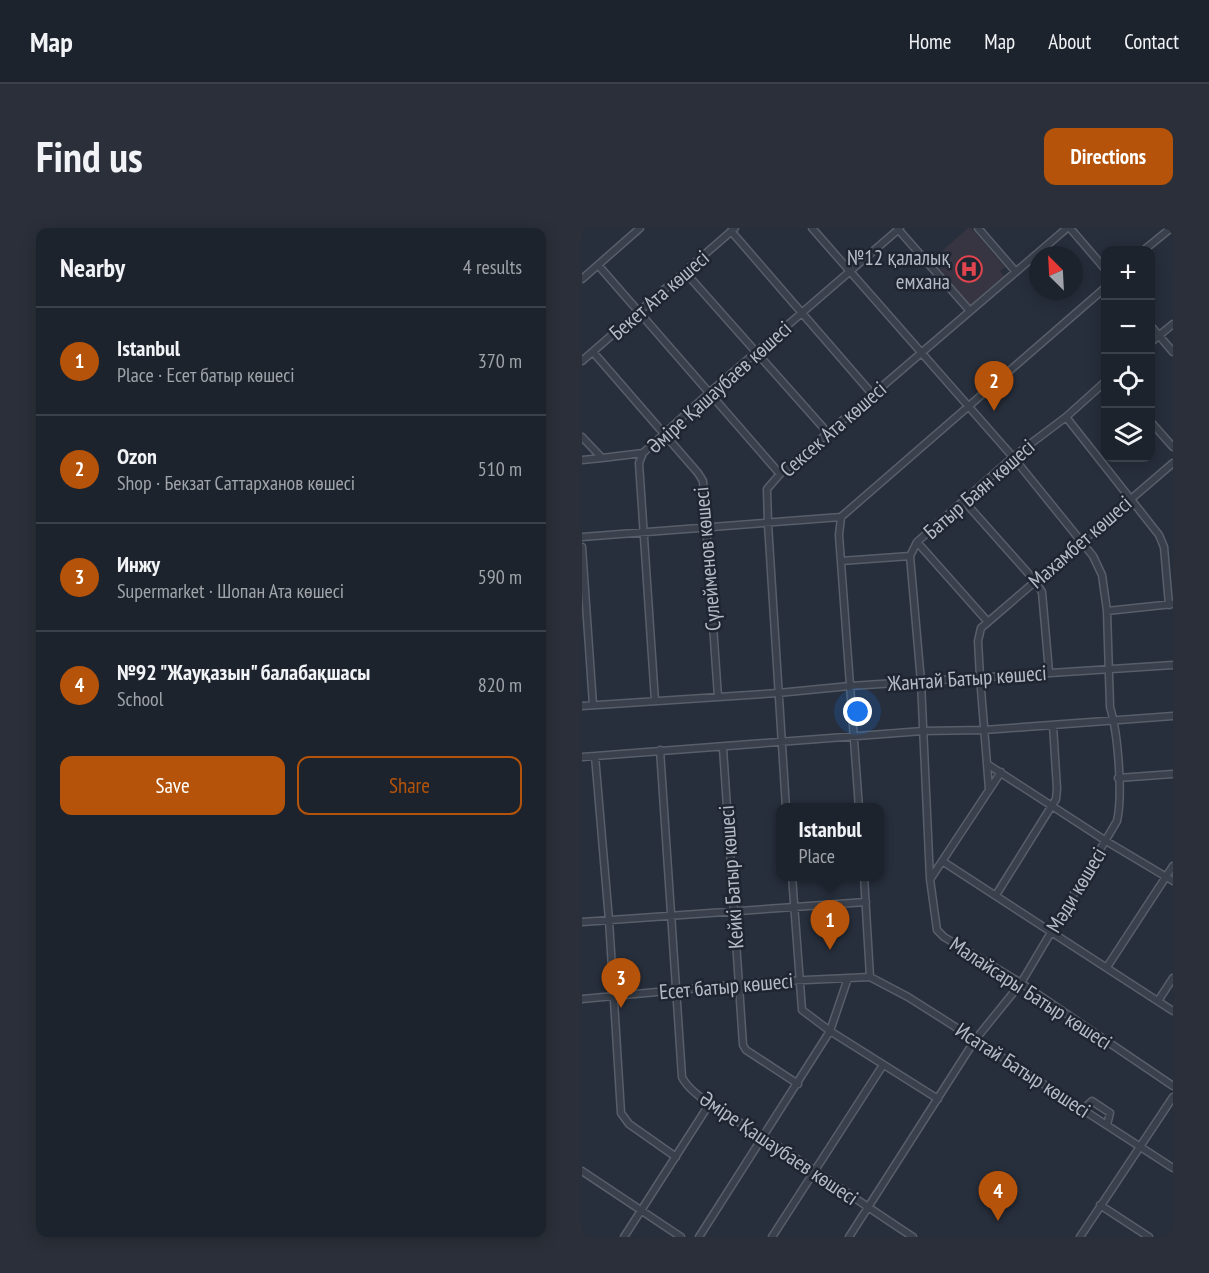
<!DOCTYPE html>
<meta charset="utf-8">
<style>
body{margin:0;font-family:"PT Sans Narrow",sans-serif;background:#2a2f39;color:#f1f3f6}
.controls{position:absolute;right:18px;top:18px;display:grid;overflow:hidden;border-radius:12px;box-shadow:0 3px 15px #0003}
.controls button{width:54px;height:54px;display:grid;place-items:center;padding:0;border:0;border-bottom:2px solid #3b4049;background:#1d232d;color:#f1f3f6;font:30px sans-serif}
.compass{position:absolute;left:447px;top:18px;width:54px;height:54px;border-radius:50%;background:#1d232d;box-shadow:0 3px 15px #0003;rotate:336deg}
.you{position:absolute;left:276px;top:484px;width:21px;height:21px;margin:-15px;border:4px solid #fff;border-radius:50%;background:#1a73e8;box-shadow:0 0 0 9px #1a73e833}
.badge{display:grid;place-items:center;width:39px;height:39px;border-radius:50%;background:#b45309;color:#fff;font-size:20px;font-weight:700}
.pin{position:absolute;translate:-50% -50px;filter:drop-shadow(0 2px 3px #0008)}
.pin::after{content:'';position:absolute;top:32px;width:21px;height:18px;background:inherit;clip-path:polygon(0 0,100% 0,50% 100%)}
.popup{position:absolute;left:194px;top:575px;width:108px;height:78px;box-sizing:border-box;display:grid;place-content:center;border-radius:12px;background:#1d232d;filter:drop-shadow(0 2px 4px #0005);font-size:20px;white-space:nowrap;color:#a0a4aa}
.popup b{font-size:22px;color:#f1f3f6}
.popup::after{content:'';position:absolute;left:50%;top:100%;margin-left:-12px;border:12px solid transparent;border-top-color:#1d232d}
.list{margin:0;padding:0;list-style:none}
h2{display:flex;justify-content:space-between;align-items:center;height:78px;margin:0;padding:0 24px;font-size:26px}
h2 small{font-size:20px;font-weight:400;color:#a0a4aa}
.list li{display:grid;grid-template-columns:39px 1fr auto;gap:18px;align-items:center;box-sizing:border-box;height:108px;padding:0 24px;border-top:2px solid #3b4049}
.list b{display:block;font-size:22px;white-space:nowrap}
.list p{margin:0;font-size:20px;white-space:nowrap;color:#a0a4aa}
.list em{font-size:20px;font-style:normal;color:#a0a4aa}
.actions{display:flex;gap:12px;padding:18px 24px}
.actions a{flex:1;padding:14px 0;border:2px solid #b45309;border-radius:12px;text-align:center;font-size:21px;color:#b45309}
.actions .main{background:#b45309;color:#fff}
.icon{flex:none;width:33px;height:33px;fill:none;stroke:currentColor;stroke-width:2;stroke-linecap:round;stroke-linejoin:round}
.map{position:relative;flex:none;width:591px;height:1009px;overflow:hidden;border-radius:12px}
header{display:flex;align-items:center;gap:36px;box-sizing:border-box;height:84px;padding:0 30px;background:#1d232d;border-bottom:2px solid #3b4049}
header strong{font-size:28px}
nav{display:flex;gap:33px;margin-inline-start:auto;font-size:21px}
.intro{display:flex;align-items:center;justify-content:space-between;box-sizing:border-box;height:144px;padding:0 36px}
h1{margin:0;font-size:42px}
.button{padding:15px 27px;border-radius:12px;background:#b45309;color:#fff;font-size:21px;font-weight:700}
main{display:flex;gap:36px;padding:0 36px}
aside{flex:1;background:#1d232d;border-radius:12px;box-shadow:0 3px 15px #0003}
.map>svg:first-child{display:block}
</style>
<header>
<strong>Map</strong>
<nav><a>Home</a><a>Map</a><a>About</a><a>Contact</a></nav>
</header>
<div class="intro"><h1>Find us</h1><a class="button">Directions</a></div>
<main>
<aside>
<h2>Nearby<small>4 results</small></h2>
<ul class="list">
<li><span class="badge">1</span><div><b>Istanbul</b><p>Place · Есет батыр көшесі</p></div><em>370 m</em></li>
<li><span class="badge">2</span><div><b>Ozon</b><p>Shop · Бекзат Саттарханов көшесі</p></div><em>510 m</em></li>
<li><span class="badge">3</span><div><b>Инжу</b><p>Supermarket · Шопан Ата көшесі</p></div><em>590 m</em></li>
<li><span class="badge">4</span><div><b>№92 &quot;Жауқазын&quot; балабақшасы</b><p>School</p></div><em>820 m</em></li>
</ul>
<div class="actions"><a class="main">Save</a><a>Share</a></div>
</aside>
<div class="map">
<svg width="591" height="1009" viewBox="0 0 591 1009">
<rect width="100%" height="100%" fill="#272f3c"/>
<path fill="#373541" d="M386,0H389L423,39L418,43L422,48L387,78L348,34Z"/>
<g fill="none" stroke-linecap="round" stroke-linejoin="round">
<g stroke="#585f6a" stroke-width="9">
<path id="minor" d="M230,0L431,229L511,328L520,347L525,383L591,376
M315,0L388,83
M396,0L434,44
M488,0L524,42
M149,3L291,167
M562,22L589,0
M16,37L198,246
M103,44L246,205
M0,51L58,0
M568,97L591,124
M568,115L591,96
M11,124L116,245L121,253L136,469
M0,133L153,0
M524,153L484,189L431,229L335,314L328,328L339,454L348,651L355,702L362,709L439,755L591,858
M484,189L577,307L582,319L587,377
M568,193L591,219
M0,209L20,230L61,225
M0,232L20,230
M382,273L453,353L460,364L467,444
M0,309L259,289
M335,314L406,394
M0,319L11,477
M259,333L328,328
M73,473L57,235L61,225L127,165L318,0
M0,478L196,465L268,458L591,437
M141,520L161,817L164,822L216,856
M78,522L100,849C110,871 163,896 185,911C234,943 282,977 331,1009
M13,528L27,692L39,885L47,896L94,929
M0,529L341,503L402,502L591,488
M405,536L524,613L591,653
M536,550L591,546
M407,561L398,449L396,413L399,400L591,235
M204,580L186,296L185,261L198,246L485,0
M277,580L257,307L259,289L524,59
M360,633L591,783
M210,648L220,782L248,803L356,871
M282,648L288,749
M349,650L419,544
M414,667L474,571L475,561L471,497
M0,694L284,674
M525,739L591,638
M0,771L181,754L288,749L326,769L364,793L591,940
M576,773L591,750
M501,881L510,873L528,885L525,897
M0,943L99,1009
M518,977L567,1009
M42,1009L128,875
M117,1009L248,803L266,750
M190,1009L301,837
M267,1009L393,812L439,755L535,593C541,567 536,505 528,479L525,383
M498,1009L591,869"/>
</g>
<use href="#minor" stroke="#3a414c" stroke-width="6"/>
</g>
<defs>
<g id="hospital-ring" transform="scale(1.35)"><circle r="9.5" fill="#1f2631" stroke="#e0444e" stroke-width="1.5"/><path d="M-5-5h3v3.5h4V-5h3V5h-3V1.5h-4V5h-3Z" fill="#e0444e"/></g>
</defs>
<g fill-rule="evenodd">
<use href="#hospital-ring" x="387" y="41"/>
</g>
<g text-anchor="middle" dominant-baseline="central" stroke-width="5" stroke-linejoin="round" paint-order="stroke">
<g font-size="21" fill="#b6bcc7" stroke="#1f2631" text-anchor="end">
<text x="368" y="29">№12 қалалық<tspan x="368" dy="24">емхана</tspan></text>
</g>
<g font-size="21" fill="#b6bcc7" stroke="#1f2631">
<text transform="translate(77 67) rotate(-41)">Бекет Ата көшесі</text>
<text transform="translate(137 159) rotate(-42)">Әміре Қашаубаев көшесі</text>
<text transform="translate(251 201) rotate(-41)">Сексек Ата көшесі</text>
<text transform="translate(397 261) rotate(-41)">Батыр Баян көшесі</text>
<text transform="translate(498 314) rotate(-41)">Махамбет көшесі</text>
<text transform="translate(125 331) rotate(-95)">Сүлейменов көшесі</text>
<text transform="translate(385 450) rotate(-4)">Жантай Батыр көшесі</text>
<text transform="translate(149 649) rotate(-94)">Кейкі Батыр көшесі</text>
<text transform="translate(494 662) rotate(-59)">Мәди көшесі</text>
<text transform="translate(144 758) rotate(-5)">Есет батыр көшесі</text>
<text transform="translate(449 765) rotate(33)">Малайсары Батыр көшесі</text>
<text transform="translate(441 842) rotate(33)">Исатай Батыр көшесі</text>
<text transform="translate(197 920) rotate(34)">Әміре Қашаубаев көшесі</text>
</g>
</g>
</svg>
<div class="controls">
<button>+</button>
<button>−</button>
<button><svg class="icon" aria-label="locate" viewBox="0 0 24 24"><circle cx="12" cy="12" r="6"/><path d="M12 2v4M12 18v4M2 12h4M18 12h4"/></svg></button>
<button><svg class="icon" aria-label="layers" viewBox="0 0 24 24"><path d="M12 4l9 5-9 5-9-5zM3 14l9 5 9-5"/></svg></button>
</div>
<svg class="compass" viewBox="-18 -18 36 36"><path d="M0-13l5 13h-10z" fill="#e53935"/><path d="M0 13l5-13h-10z" fill="#a0a4aa"/></svg>
<div class="you"></div>
<div class="pin badge" style="left:248px;top:722px">1</div>
<div class="popup"><b>Istanbul</b>Place</div>
<div class="pin badge" style="left:412px;top:183px">2</div>
<div class="pin badge" style="left:39px;top:780px">3</div>
<div class="pin badge" style="left:416px;top:993px">4</div>
</div>
</main>
